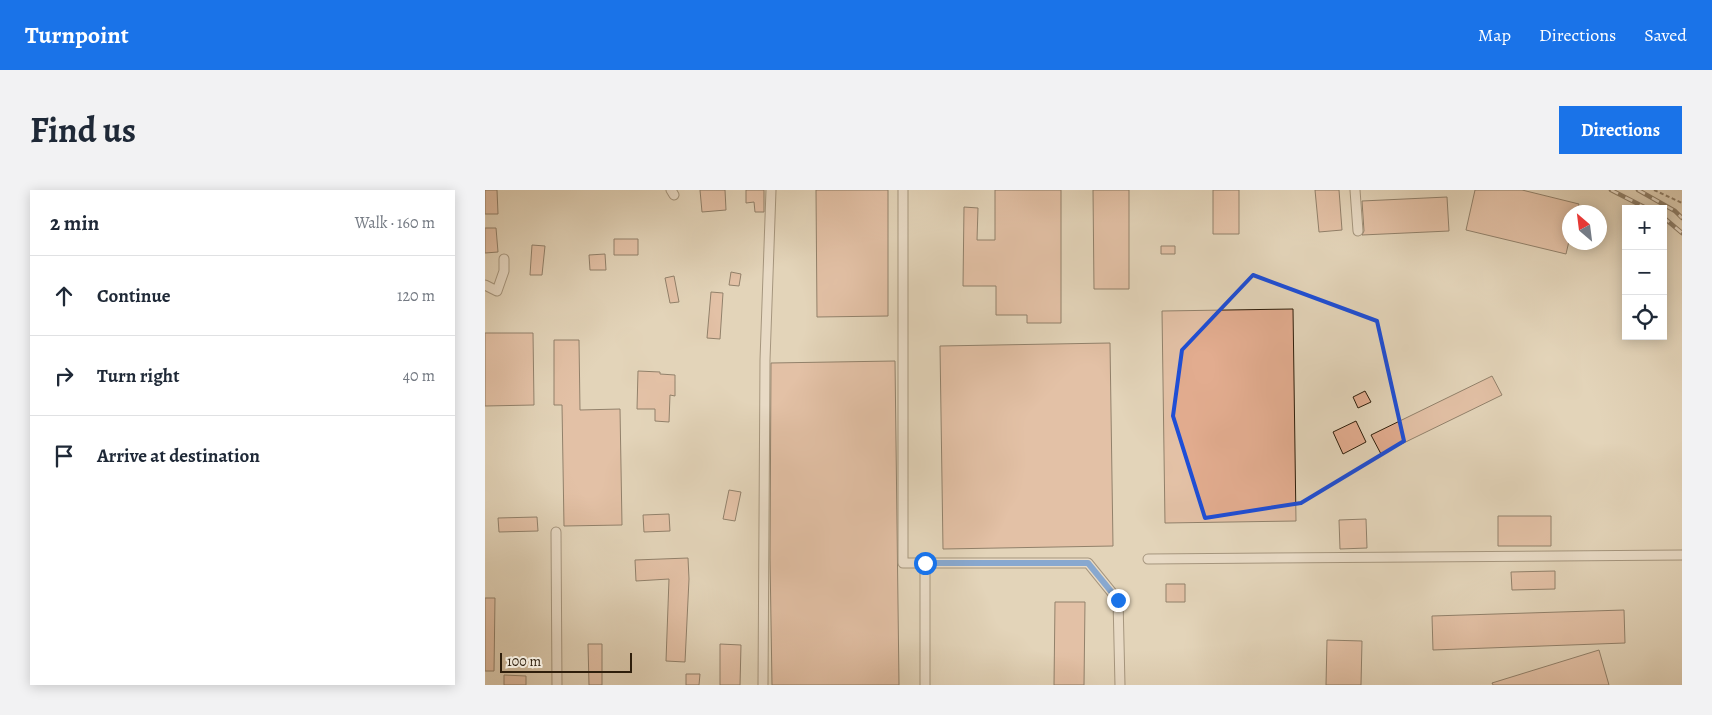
<!DOCTYPE html>
<meta charset="utf-8">
<style>
body{margin:0;font-family:Alegreya,serif;background:#f2f2f3;color:#1f2937}
.controls{position:absolute;right:15px;top:15px;display:grid;overflow:hidden;border-radius:0px;box-shadow:0 2px 12px #0003}
.controls button{width:45px;height:45px;display:grid;place-items:center;padding:0;border:0;border-bottom:1px solid #e0e1e3;background:#fff;color:#1f2937;font:25px sans-serif}
.compass{position:absolute;left:1077px;top:15px;width:45px;height:45px;border-radius:50%;background:#fff;box-shadow:0 2px 12px #0003;rotate:332deg}
.scale{position:absolute;left:15px;bottom:12px;width:132px;box-sizing:border-box;padding-left:5px;border:2px solid #2e1e0b;border-top:0;font-size:14px;line-height:18px;white-space:nowrap;color:#2e1e0b;-webkit-text-stroke:4px #ede3d2;paint-order:stroke}
.stop{position:absolute;width:15px;height:15px;margin:-11px;border:4px solid #1a73e8;border-radius:50%;background:#fff}
.stop.end{background:#1a73e8;border-color:#fff;box-shadow:0 1px 5px #0008}
.list{margin:0;padding:0;list-style:none}
h2{display:flex;justify-content:space-between;align-items:center;height:65px;margin:0;padding:0 20px;font-size:21px}
h2 small{font-size:16px;font-weight:400;color:#747a83}
.list li{display:grid;grid-template-columns:32px 1fr auto;gap:15px;align-items:center;box-sizing:border-box;height:80px;padding:0 20px;border-top:1px solid #e0e1e3}
.list b{display:block;font-size:19px;white-space:nowrap}
.list em{font-size:16px;font-style:normal;color:#747a83}
.icon{flex:none;width:28px;height:28px;fill:none;stroke:currentColor;stroke-width:2;stroke-linecap:round;stroke-linejoin:round}
.map{position:relative;flex:none;width:1197px;height:495px;overflow:hidden;border-radius:0px}
header{display:flex;align-items:center;gap:30px;box-sizing:border-box;height:70px;padding:0 25px;background:#1a73e8;color:#fff}
header strong{font-size:24px}
nav{display:flex;gap:28px;margin-inline-start:auto;font-size:18px}
.intro{display:flex;align-items:center;justify-content:space-between;box-sizing:border-box;height:120px;padding:0 30px}
h1{margin:0;font-size:35px}
.button{padding:12px 22px;border-radius:0px;background:#1a73e8;color:#fff;font-size:18px;font-weight:700}
main{display:flex;gap:30px;padding:0 30px}
aside{flex:1;background:#fff;border-radius:0px;box-shadow:0 2px 12px #0003}
.map>svg:first-child{display:block}
</style>
<header>
<strong>Turnpoint</strong>
<nav><a>Map</a><a>Directions</a><a>Saved</a></nav>
</header>
<div class="intro"><h1>Find us</h1><a class="button">Directions</a></div>
<main>
<aside>
<h2>2 min<small>Walk · 160 m</small></h2>
<ul class="list">
<li><svg class="icon" aria-label="ahead" viewBox="0 0 24 24"><path d="M12 20V5M6 11l6-6 6 6"/></svg><div><b>Continue</b></div><em>120 m</em></li>
<li><svg class="icon" aria-label="right" viewBox="0 0 24 24"><path d="M7 20v-9h11M14 6l5 5-5 5"/></svg><div><b>Turn right</b></div><em>40 m</em></li>
<li><svg class="icon" aria-label="arrive" viewBox="0 0 24 24"><path d="M6 21V4h12l-3 4 3 4H6"/></svg><div><b>Arrive at destination</b></div></li>
</ul>
</aside>
<div class="map">
<svg width="1197" height="495" viewBox="0 0 1197 495">
<rect width="100%" height="100%" fill="#e3d4b9"/>
<filter id="stains"><feTurbulence type="fractalNoise" baseFrequency=".004" numOctaves="4"/><feColorMatrix values="0 0 0 0 .2 0 0 0 0 .09 0 0 0 0 .02 0 0 0 .5 -.17"/></filter>
<radialGradient id="worn" r=".72"><stop offset=".6" stop-color="#630" stop-opacity="0"/><stop offset="1" stop-color="#630" stop-opacity=".3"/></radialGradient>
<path fill="#e2ac8f" stroke="#2e1e0b" d="M0,0H12L13,24H0Z
M215,0H240L241,20L217,22Z
M261,0H279V22H270L269,12L261,13Z
M331,0H403V126L332,127Z
M510,0H576V133H542V125H511V96H478L479,17L493,18L492,50H510Z
M608,0H644V99H609Z
M728,0H754V44H728Z
M830,0H854L857,40L834,42Z
M990,0H1037L1094,14L1091,22H1084V51L1081,64L981,40Z
M962,7L964,41L877,45L879,41L877,11Z
M0,38H11L13,62L0,63Z
M129,49H153V65H129Z
M47,55L60,56L57,85H45Z
M676,56H690V64H676Z
M120,64L121,80H105L104,65Z
M246,82L256,84L254,96L244,95Z
M189,86L194,112L185,113L180,88Z
M226,102L238,103L235,149L222,148Z
M808,119L811,331L680,333L677,121Z
M0,143H48L49,215L0,216Z
M69,150H94L95,220L135,219L137,335L79,336L77,215H69Z
M625,153L628,356L458,359L455,156Z
M410,171L414,495H287L285,368L286,173Z
M153,181L175,182V184L190,185V206L185,205L184,232L170,231V219H152Z
M1007,186L1017,205L896,264L886,245Z
M880,201L886,212L873,218L868,207Z
M871,231L881,252L858,264L848,242Z
M244,300L256,302L250,331L238,329Z
M184,324L185,341L159,342L158,325Z
M1013,326H1066V356H1013Z
M52,327L53,341L14,342L13,328Z
M881,329L882,358L855,359L854,330Z
M203,368L204,389L200,472L181,471L184,389L151,391L150,370Z
M1070,381V399L1027,400L1026,382Z
M681,394H700V412H681Z
M0,408H10L9,481H0Z
M570,412H600L599,495H569Z
M1139,420L1140,453L948,460L947,426Z
M842,450L877,451L876,495H841Z
M103,454H117V495H104Z
M235,454L256,455L255,495H235Z
M1114,460L1124,495H1008L1007,493Z
M201,484H215L214,495H201Z
M19,485L41,486V495H19Z"/>
<g fill="none" stroke-linecap="round" stroke-linejoin="round">
<g stroke="#5b4c36" stroke-width="11">
<path id="minor" d="M186,0L189,5
M418,0V373H440V495
M870,0L873,41
M0,95L12,101L19,81V69
M71,342L72,495
M663,369L1197,365
M440,373H603L633,410L635,495
M278,495L280,170L286,0"/>
</g>
<path stroke="#2e1e0b" stroke-width="2" stroke-dasharray="4 2.5" stroke-linecap="butt" d="M1169,0L1197,13"/>
<use href="#minor" stroke="#ede3d2" stroke-width="9"/>
<g stroke="#2e1e0b" stroke-width="4.5">
<path id="rail" d="M1126,0L1163,19
M1153,0L1190,21L1197,28
M1178,27L1197,43"/>
</g>
<use href="#rail" stroke="#ede3d2" stroke-width="2.5" stroke-dasharray="8" stroke-linecap="butt"/>
</g>
<g fill="none" stroke-linecap="round" stroke-linejoin="round">
<path stroke="#1a73e8" stroke-width="6" d="M440,373H603L633,410"/>
</g>
<path d="M0 0H1197V495H0ZM768,85L892,131L919,251L816,313L720,328L688,226L697,160Z" fill="#e3d4b9" fill-opacity=".55" fill-rule="evenodd"/>
<path fill="none" stroke="#1d4ed8" stroke-width="4" stroke-linejoin="round" d="M768,85L892,131L919,251L816,313L720,328L688,226L697,160Z"/>
<rect width="100%" height="100%" filter="url(#stains)"/>
<rect width="100%" height="100%" fill="url(#worn)"/>
</svg>
<div class="controls">
<button>+</button>
<button>−</button>
<button><svg class="icon" aria-label="locate" viewBox="0 0 24 24"><circle cx="12" cy="12" r="6"/><path d="M12 2v4M12 18v4M2 12h4M18 12h4"/></svg></button>
</div>
<svg class="compass" viewBox="-18 -18 36 36"><path d="M0-13l5 13h-10z" fill="#e53935"/><path d="M0 13l5-13h-10z" fill="#747a83"/></svg>
<div class="scale">100 m</div>
<div class="stop" style="left:440px;top:373px"></div>
<div class="stop end" style="left:633px;top:410px"></div>
</div>
</main>
